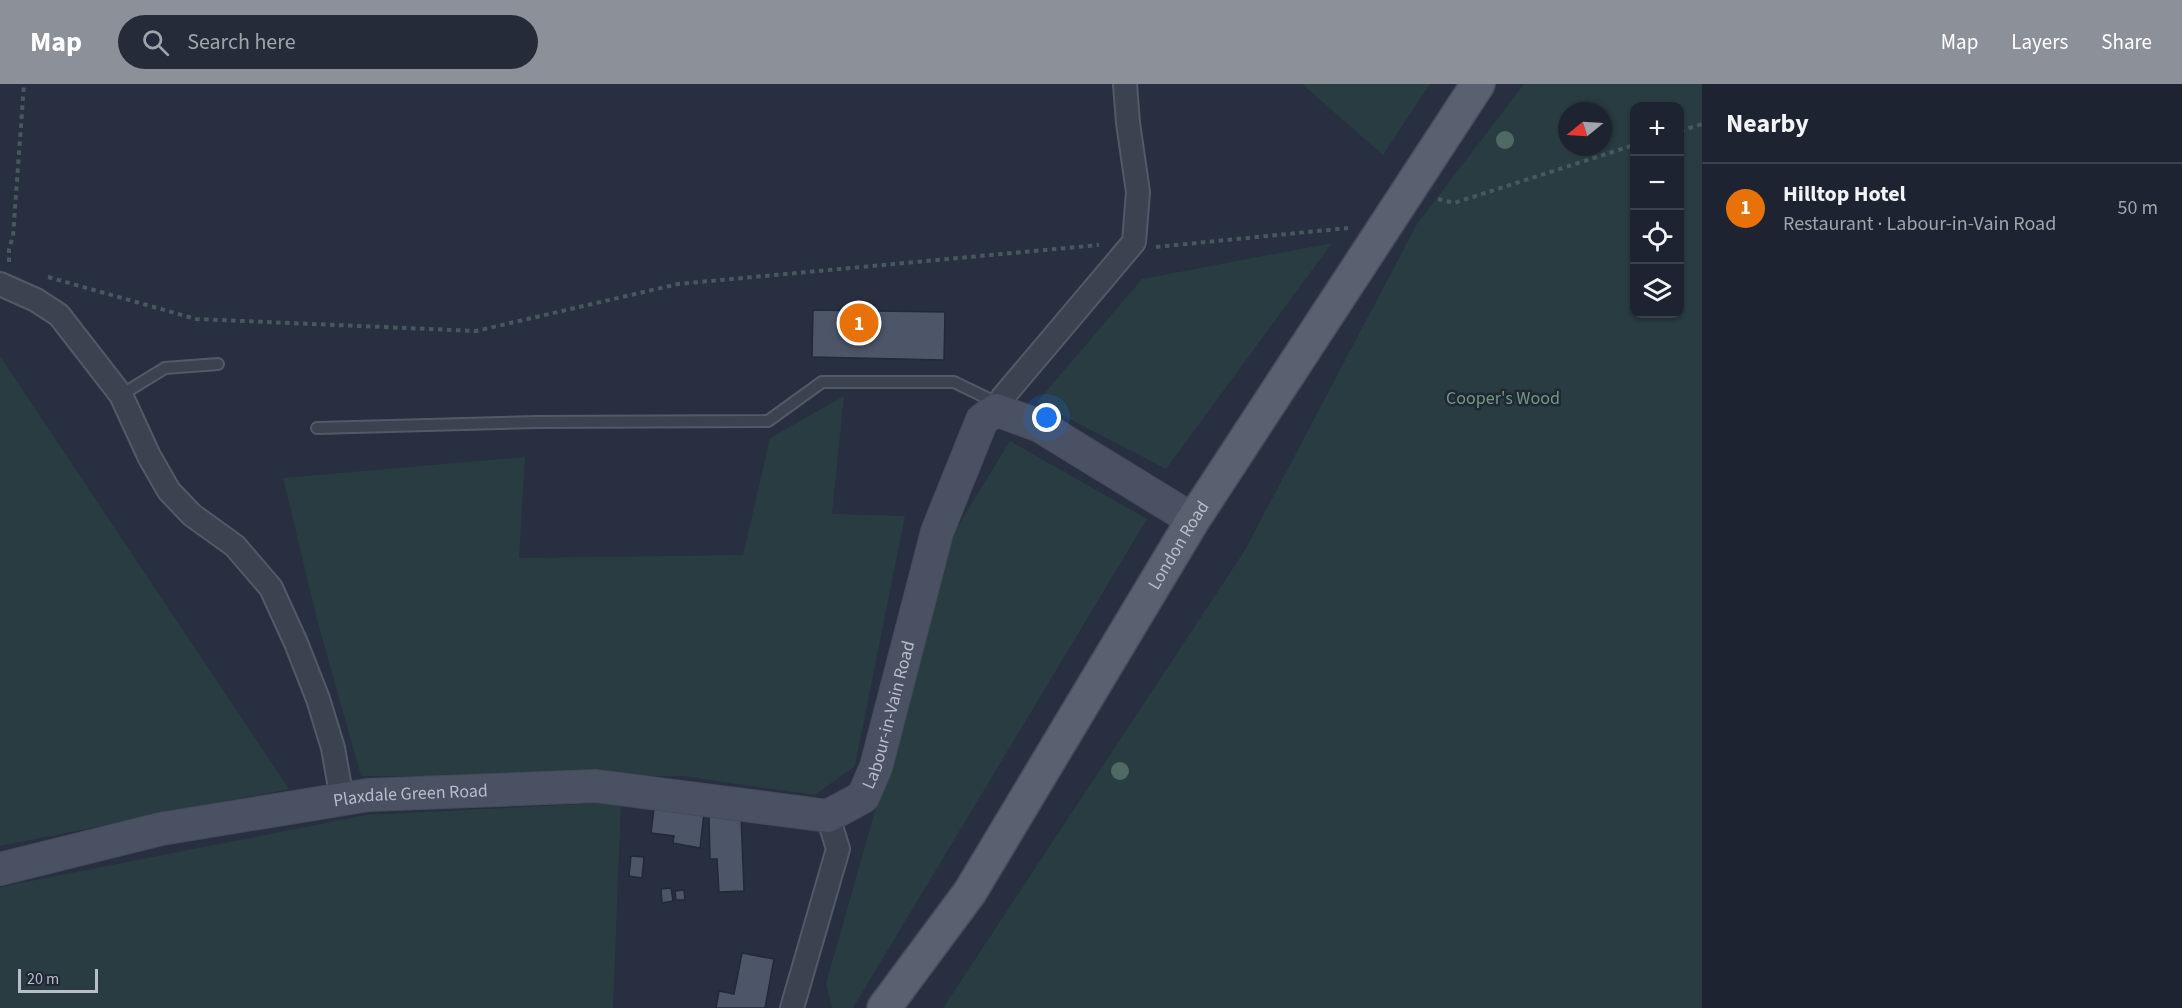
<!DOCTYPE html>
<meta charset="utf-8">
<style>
body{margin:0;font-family:"Source Sans 3",sans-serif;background:#252b38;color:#f1f3f6}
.controls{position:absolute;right:18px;top:18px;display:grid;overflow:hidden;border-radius:12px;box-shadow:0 2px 4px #0004}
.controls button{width:54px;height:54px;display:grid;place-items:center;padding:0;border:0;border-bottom:2px solid #3b404c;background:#1d2330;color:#f1f3f6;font:30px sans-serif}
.compass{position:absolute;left:1558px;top:18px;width:54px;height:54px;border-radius:50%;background:#1d2330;box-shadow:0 2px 4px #0004;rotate:252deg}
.scale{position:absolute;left:18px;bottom:15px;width:80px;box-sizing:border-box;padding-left:6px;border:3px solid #b8bdca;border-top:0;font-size:16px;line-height:21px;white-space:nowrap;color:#b8bdca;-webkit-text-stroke:4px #202735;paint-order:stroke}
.you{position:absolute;left:1047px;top:334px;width:21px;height:21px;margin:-15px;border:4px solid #fff;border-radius:50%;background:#1a73e8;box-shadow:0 0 0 9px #1a73e833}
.badge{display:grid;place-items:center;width:39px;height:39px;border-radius:50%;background:#8c9099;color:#fff;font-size:20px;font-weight:700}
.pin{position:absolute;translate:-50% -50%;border:3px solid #fff;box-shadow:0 2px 6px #0006}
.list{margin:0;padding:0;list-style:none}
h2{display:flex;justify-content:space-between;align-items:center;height:78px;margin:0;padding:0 24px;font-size:26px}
h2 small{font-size:20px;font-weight:400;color:#a0a4ab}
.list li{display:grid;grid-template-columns:39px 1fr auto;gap:18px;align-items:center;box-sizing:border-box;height:90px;padding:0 24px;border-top:2px solid #3b404c}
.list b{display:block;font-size:22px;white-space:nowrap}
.list p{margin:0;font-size:20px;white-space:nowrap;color:#a0a4ab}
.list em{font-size:20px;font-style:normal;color:#a0a4ab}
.icon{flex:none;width:33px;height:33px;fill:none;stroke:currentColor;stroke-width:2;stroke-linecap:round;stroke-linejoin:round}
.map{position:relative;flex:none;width:1702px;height:924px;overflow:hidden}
header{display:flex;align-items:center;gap:36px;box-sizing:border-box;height:84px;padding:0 30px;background:#8c9099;color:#fff}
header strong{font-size:28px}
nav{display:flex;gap:33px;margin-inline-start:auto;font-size:21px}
.search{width:420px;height:54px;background:#252b38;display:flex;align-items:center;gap:15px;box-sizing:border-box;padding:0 21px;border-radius:33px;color:#a0a4ab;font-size:22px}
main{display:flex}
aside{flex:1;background:#1d2330}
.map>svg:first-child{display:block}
</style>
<header>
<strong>Map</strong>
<div class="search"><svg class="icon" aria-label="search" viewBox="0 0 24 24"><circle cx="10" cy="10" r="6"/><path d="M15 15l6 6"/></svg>Search here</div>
<nav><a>Map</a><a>Layers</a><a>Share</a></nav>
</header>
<main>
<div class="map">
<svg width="1702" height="924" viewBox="0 0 1702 924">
<rect width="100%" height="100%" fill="#272f40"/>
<path fill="#293c41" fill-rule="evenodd" d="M1302,0H1430L1383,71Z
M1524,0H1702V924H943L1245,466L1417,140ZM1634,22H1680V230H1634ZM1567,27H1603V63H1567Z
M1332,159L1166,385L1037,318L1142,195Z
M0,272L289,705L0,762Z
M844,312L832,430L905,432L855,682L815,711L682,692H361L318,539L283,394L525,373L519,474L743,471L770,354Z
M1010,357L1147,435L853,924H832L826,900L954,448Z
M621,718L613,924H0V804L5,802L366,731Z"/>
<path fill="#4d5669" stroke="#222937" stroke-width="1.5" d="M813,226L945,228L944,276L812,273Z
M654,724L704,729L700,764L673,759L674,752L651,749Z
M741,731L744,807L719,808L717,775H710L709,732Z
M631,772L644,773L642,794L629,792Z
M671,804L673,817L662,819L661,805Z
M684,806L685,816H676L675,807Z
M742,869L774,875L765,924H716L719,907L734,910Z"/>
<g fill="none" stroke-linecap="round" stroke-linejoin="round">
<g stroke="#535a67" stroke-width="14">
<path id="lane" d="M121,311L165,284L218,280
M317,344L537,338L768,337L822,298H954L987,314L995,324"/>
</g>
<g stroke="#535a67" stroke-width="26">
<path id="street" d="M0,200L36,216L59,231L121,311L149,372L169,407L192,431L235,462L271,504L296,559L318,615L333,664L342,715
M996,326L1003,313L1134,158L1138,108L1128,39L1125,0
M792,924L838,765L828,732"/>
</g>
<g stroke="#454b59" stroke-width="34">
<g id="secondary">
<path id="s1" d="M0,785L161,745L368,711L596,702L828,732L863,713L876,683L937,448L982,336L996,326L1040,342L1193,436"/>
</g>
</g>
<g stroke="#454b59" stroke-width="36">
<g id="primary">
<path id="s2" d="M884,924L970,808L1193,436L1478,0"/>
</g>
</g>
<path stroke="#47595e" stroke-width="4" stroke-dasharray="4.5 4.5" stroke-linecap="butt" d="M1680,47L1702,40
M1438,115L1454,119L1634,61
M1156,163L1348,144
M9,178V165L13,152L24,0
M48,193L196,235L476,247L678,200L1099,161"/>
<use href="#lane" stroke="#3b4250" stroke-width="10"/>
<use href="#street" stroke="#3b4250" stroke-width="22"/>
<use href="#secondary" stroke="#4a5163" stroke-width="32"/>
<use href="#primary" stroke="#596170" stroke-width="33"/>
</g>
<g fill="#4f6a62">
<circle cx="1505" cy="56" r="9"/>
<circle cx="1120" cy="687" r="9"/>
</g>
<g text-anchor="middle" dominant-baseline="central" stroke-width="5" stroke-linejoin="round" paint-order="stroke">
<g font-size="18" fill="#709a7e" stroke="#202735">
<text x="1503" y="314">Cooper's Wood</text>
</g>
<g font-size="18" fill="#b8bdca" stroke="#202735">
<text stroke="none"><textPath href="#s2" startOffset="549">London Road</textPath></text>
<text stroke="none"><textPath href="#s1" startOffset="964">Labour-in-Vain Road</textPath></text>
<text stroke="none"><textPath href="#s1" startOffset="418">Plaxdale Green Road</textPath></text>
</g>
</g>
</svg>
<div class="controls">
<button>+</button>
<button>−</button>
<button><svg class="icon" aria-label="locate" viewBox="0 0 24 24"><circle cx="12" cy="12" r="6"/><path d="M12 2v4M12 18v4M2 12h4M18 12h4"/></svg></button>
<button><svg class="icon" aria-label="layers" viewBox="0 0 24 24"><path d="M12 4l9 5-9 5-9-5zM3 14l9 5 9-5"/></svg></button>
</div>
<svg class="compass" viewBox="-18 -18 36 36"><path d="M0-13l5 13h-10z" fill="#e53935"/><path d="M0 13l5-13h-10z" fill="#a0a4ab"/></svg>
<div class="scale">20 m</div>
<div class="you"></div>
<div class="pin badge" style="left:859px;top:239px;background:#e8710a">1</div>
</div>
<aside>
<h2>Nearby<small></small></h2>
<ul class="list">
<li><span class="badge" style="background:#e8710a">1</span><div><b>Hilltop Hotel</b><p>Restaurant · Labour-in-Vain Road</p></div><em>50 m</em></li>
</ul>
</aside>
</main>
